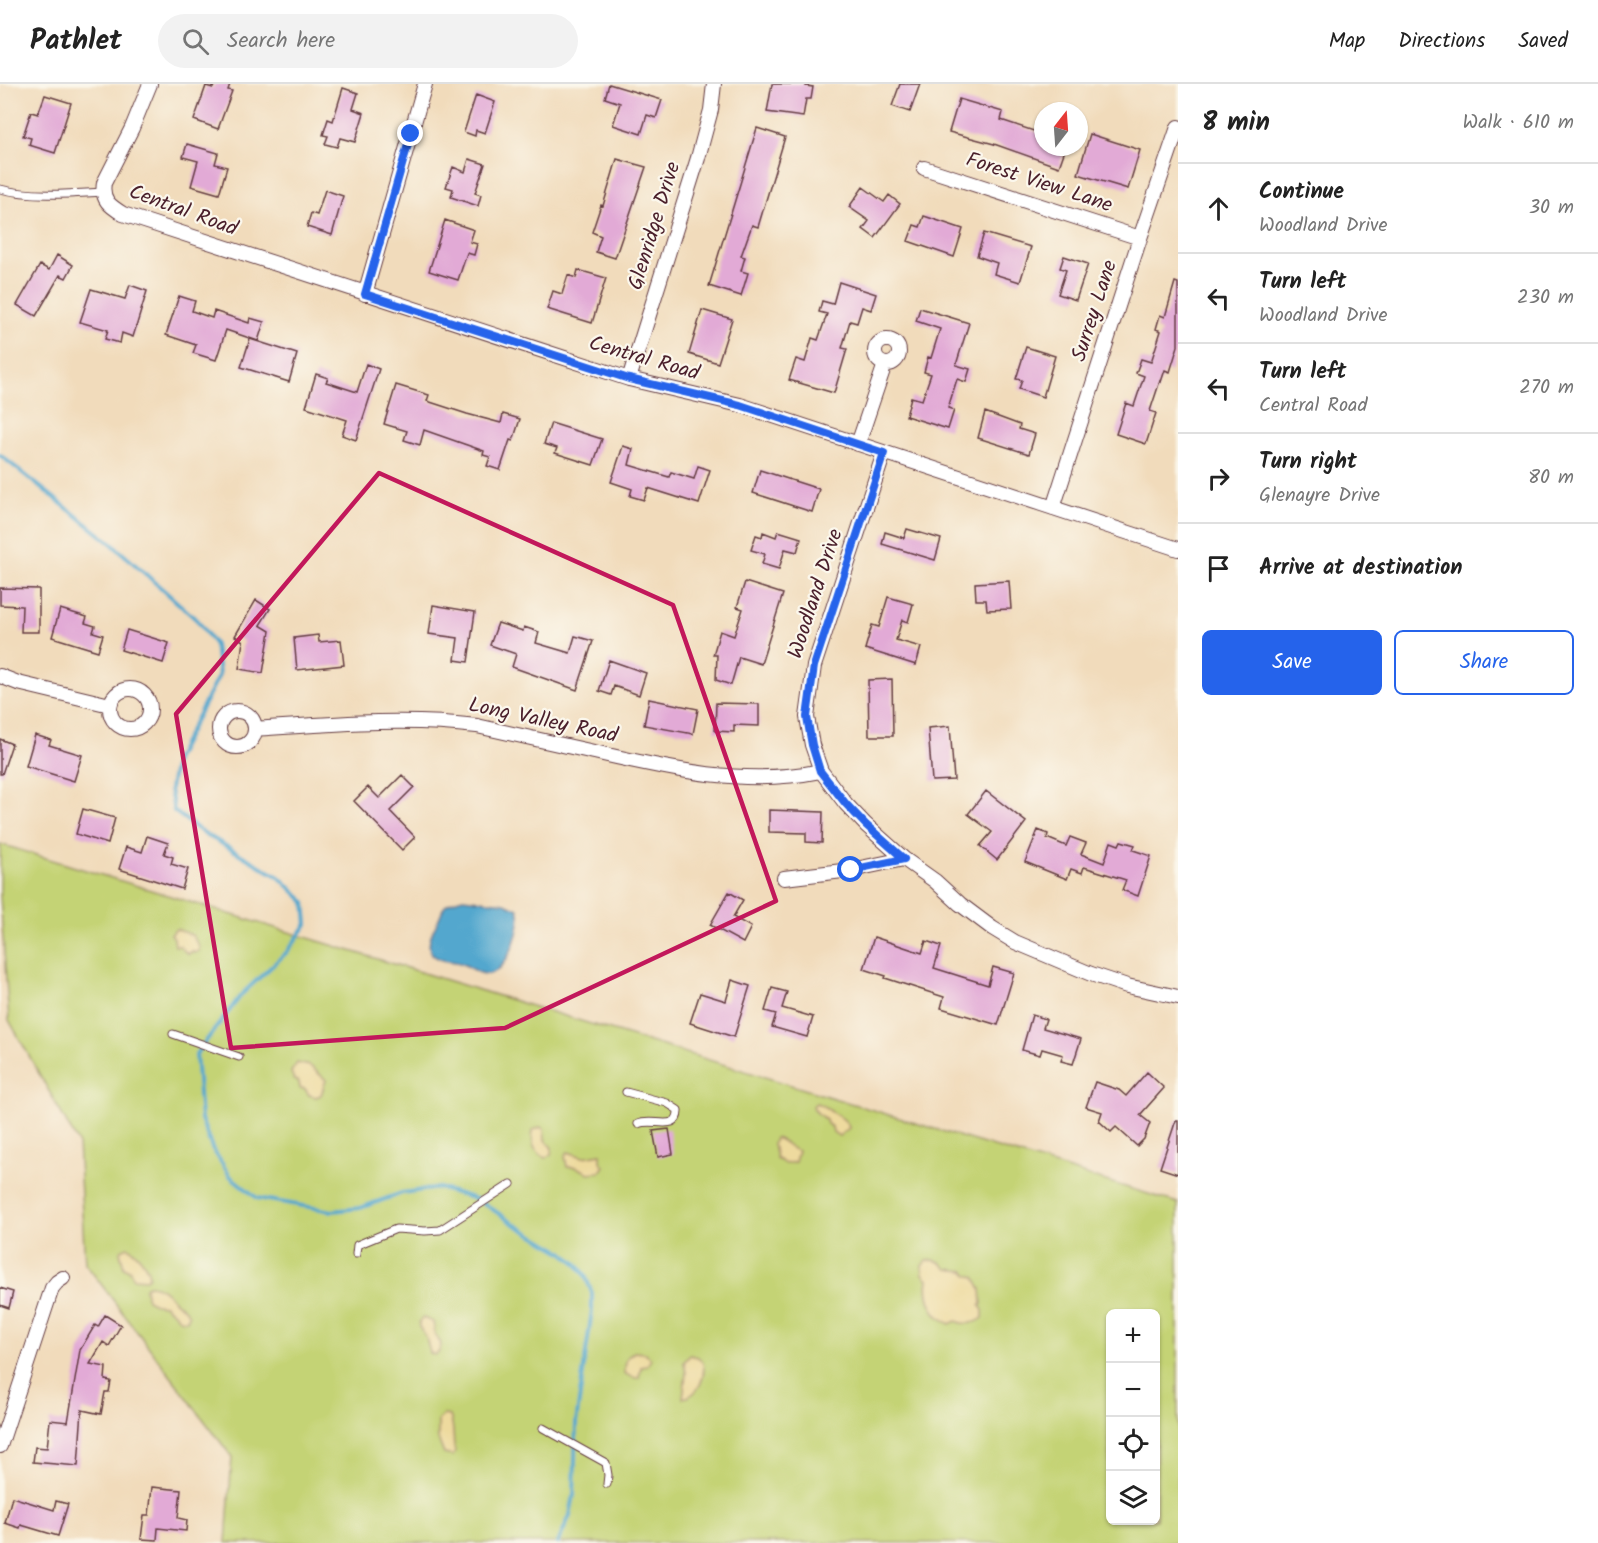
<!DOCTYPE html>
<meta charset="utf-8">
<style>
body{margin:0;font-family:Kalam,sans-serif;background:#f2f2f2;color:#222}
.controls{position:absolute;right:18px;bottom:18px;display:grid;overflow:hidden;border-radius:9px;box-shadow:0 2px 4px #0004}
.controls button{width:54px;height:54px;display:grid;place-items:center;padding:0;border:0;border-bottom:2px solid #e0e0e0;background:#fff;color:#222;font:30px sans-serif}
.compass{position:absolute;left:1034px;top:18px;width:54px;height:54px;border-radius:50%;background:#fff;box-shadow:0 2px 4px #0004;rotate:17deg}
.stop{position:absolute;width:18px;height:18px;margin:-14px;border:4px solid #2563eb;border-radius:50%;background:#fff}
.stop.end{background:#2563eb;border-color:#fff;box-shadow:0 2px 6px #0008}
.list{margin:0;padding:0;list-style:none}
h2{display:flex;justify-content:space-between;align-items:center;height:78px;margin:0;padding:0 24px;font-size:26px}
h2 small{font-size:20px;font-weight:400;color:#767676}
.list li{display:grid;grid-template-columns:39px 1fr auto;gap:18px;align-items:center;box-sizing:border-box;height:90px;padding:0 24px;border-top:2px solid #e0e0e0}
.list b{display:block;font-size:22px;white-space:nowrap}
.list p{margin:0;font-size:20px;white-space:nowrap;color:#767676}
.list em{font-size:20px;font-style:normal;color:#767676}
.actions{display:flex;gap:12px;padding:18px 24px}
.actions a{flex:1;padding:14px 0;border:2px solid #2563eb;border-radius:9px;text-align:center;font-size:21px;color:#2563eb}
.actions .main{background:#2563eb;color:#fff}
.icon{flex:none;width:33px;height:33px;fill:none;stroke:currentColor;stroke-width:2;stroke-linecap:round;stroke-linejoin:round}
.map{position:relative;flex:none;width:1178px;height:1459px;overflow:hidden}
header{display:flex;align-items:center;gap:36px;box-sizing:border-box;height:84px;padding:0 30px;background:#fff;border-bottom:2px solid #e0e0e0}
header strong{font-size:28px}
nav{display:flex;gap:33px;margin-inline-start:auto;font-size:21px}
.search{width:420px;height:54px;background:#f2f2f2;display:flex;align-items:center;gap:15px;box-sizing:border-box;padding:0 21px;border-radius:33px;color:#767676;font-size:22px}
main{display:flex}
aside{flex:1;background:#fff}
.map>svg:first-child{display:block}
</style>
<header>
<strong>Pathlet</strong>
<div class="search"><svg class="icon" aria-label="search" viewBox="0 0 24 24"><circle cx="10" cy="10" r="6"/><path d="M15 15l6 6"/></svg>Search here</div>
<nav><a>Map</a><a>Directions</a><a>Saved</a></nav>
</header>
<main>
<div class="map">
<svg width="1178" height="1459" viewBox="0 0 1178 1459">
<rect width="100%" height="100%" fill="#fbf7ec"/>
<filter id="ink" filterUnits="userSpaceOnUse"><feTurbulence type="fractalNoise" baseFrequency=".0167" numOctaves="2"/><feDisplacementMap in="SourceGraphic" scale="12" xChannelSelector="R" yChannelSelector="G"/><feConvolveMatrix kernelMatrix="1 2 1 2 8 2 1 2 1" color-interpolation-filters="sRGB"/></filter>
<filter id="wash" filterUnits="userSpaceOnUse"><feTurbulence type="fractalNoise" baseFrequency=".008" numOctaves="4" result="noise"/><feDisplacementMap in="SourceGraphic" scale="24" xChannelSelector="R" yChannelSelector="G"/><feGaussianBlur stdDeviation="1.35" result="paint"/><feColorMatrix in="noise" values="0 0 0 0 0 0 0 0 0 0 0 0 0 0 0 0 0 1.4 0 .05"/><feComposite in="paint" operator="in"/></filter>
<g filter="url(#wash)">
<rect width="100%" height="100%" fill="#f1dbbb"/>
<path fill="#c4d375" stroke="#877950" stroke-width="1.5" fill-rule="evenodd" d="M0,760L1178,1119V1459H226L232,1373L85,1179L78,1059L9,936L0,813ZM1110,1230H1156V1436H1110Z"/>
<path fill="#eeda9e" stroke="#9c7c64" stroke-width="1.5" d="M176,845L192,851L199,862V867L195,869L192,867L189,870L182,865L180,862H175L174,854L171,850Z
M297,979L310,982L326,996L321,1011L316,1013L309,1011L305,1005L300,1004L299,998L294,996L291,988Z
M816,1019C828,1023 825,1023 833,1029C840,1034 844,1033 848,1041L849,1044L839,1052L833,1048L832,1043L827,1040L826,1035C821,1033 814,1027 813,1022Z
M540,1043L544,1045L545,1056L552,1064L551,1070L545,1074C533,1066 531,1060 533,1046Z
M775,1054C785,1056 788,1064 798,1067L795,1078L785,1080L776,1074L773,1060Z
M568,1068L583,1073L601,1070V1078L604,1082L600,1088L589,1089L576,1083H567L565,1072Z
M128,1163C137,1168 148,1182 149,1192L146,1195L134,1194L129,1186L124,1183L120,1168L121,1166Z
M933,1176L940,1178L947,1185L965,1187L968,1191L975,1193L981,1205L982,1220L980,1222L983,1226V1234C975,1240 964,1241 956,1237L950,1240C932,1232 925,1213 928,1195L923,1190L922,1182L926,1177Z
M148,1201C162,1201 169,1212 178,1220C182,1224 186,1225 189,1231L187,1236L179,1235C175,1228 169,1227 165,1221L155,1220L147,1216L145,1204Z
M423,1234L433,1238L435,1250L441,1260L440,1266L435,1271L430,1269L426,1253L419,1243V1238Z
M634,1268L645,1269L651,1275L647,1282L641,1283L639,1293C634,1296 628,1291 624,1289C627,1279 623,1275 634,1268Z
M690,1271L698,1273L703,1278C706,1292 699,1312 683,1314L686,1289L684,1278Z
M444,1331L450,1332C455,1344 452,1356 455,1368L453,1372L444,1370L438,1355V1336Z"/>
<path fill="#52a7ce" stroke="#4e637c" stroke-width="1.5" d="M463,814L505,819L518,825C524,840 509,883 492,889C482,893 472,884 463,880C455,877 448,878 440,875C423,869 430,852 436,841C446,821 439,821 463,814Z"/>
<g fill="none" stroke-linecap="round" stroke-linejoin="round">
<path stroke="#52a7ce" stroke-width="4" d="M0,371L111,459L198,537L215,561L219,591L175,676L170,705L174,727L202,748L279,793L305,818L307,840L287,868L242,910L196,970L201,1035L212,1064L230,1092L257,1114L332,1127L360,1124L402,1109L439,1104L479,1116L514,1140L562,1168L576,1179L585,1191L592,1209V1226L576,1339L574,1411L570,1431L558,1459"/>
</g>
<g id="blocks">
<path fill="#e2aad6" d="M215,0H230L228,6L232,7L218,45L194,36L206,2L213,4Z
M609,0L662,16L656,34L647,31L641,50L613,41L620,19L605,14Z
M772,0H806V2L813,3L811,15H806L803,33L767,28Z
M900,0H920L910,28L892,22Z
M343,4L358,9L353,25L364,29L355,58L340,54L337,63L325,60L328,52L323,51L328,35L333,37Z
M45,11L71,19L55,69L29,61L31,54L23,52L31,28L38,30Z
M476,11L495,18L485,49L476,46L475,52L464,48Z
M959,15L1003,28L1001,36L1043,50V63H1055L1065,66L1059,83L994,60L949,48Z
M757,44L785,53L758,143L752,141L741,172L745,173L741,187L748,189L741,212L709,202Z
M1090,50L1140,66L1128,105L1078,90Z
M187,60L218,69L215,80L227,83L219,110L191,102L198,77L183,73Z
M469,75L485,80L475,109L481,111L478,122L451,113L453,105L446,103L453,83L465,88Z
M617,75L646,83L615,174L596,168L601,152L592,148L601,121L603,122Z
M863,103L884,118L889,111L900,120L875,154L863,145L869,137L849,123Z
M325,106L343,112L332,151L307,143L311,129L317,131Z
M924,132L963,145L954,173L908,157L914,141L920,143Z
M445,136L474,146L470,158L477,160L474,171L467,169L458,196L429,187Z
M984,149L1031,163L1020,198L994,190L997,179L977,172Z
M57,171L73,181L66,194L60,191L36,232L17,221L40,181L49,186Z
M1064,172L1088,180L1076,216L1058,210L1066,186L1060,184Z
M578,186L606,194L592,239L547,225L553,207L562,210L568,191L576,194Z
M839,198L876,210L871,226L862,223L857,239L850,237L842,264L847,265L834,309L789,296L796,275L805,278L812,254L818,256L827,230L819,228L822,217L833,220Z
M1175,198L1178,199V262L1170,288L1165,286L1161,298L1160,297L1150,327L1156,329L1146,360L1116,350L1126,319L1134,322L1144,292L1136,289L1141,275L1151,278L1161,247L1156,245L1160,231L1165,233Z
M130,201L147,207L133,253L122,249L120,259L105,255L108,246L80,238L91,205L125,215Z
M179,212L195,217L192,227L212,234L214,227L249,239L250,234L264,238L258,257L226,246L216,276L193,269L196,261L166,251Z
M920,224L969,239L956,281L970,285L966,298L957,295L948,324L954,326L948,345L906,332L911,313L922,316L931,290L924,288L928,273L931,274L940,245L916,237Z
M702,226L732,235L718,279L689,270Z
M250,255L297,270L289,298L241,283Z
M1026,263L1055,272L1043,313L1019,305L1022,296L1016,295Z
M366,280L379,285L356,356L342,351L347,336L306,323L316,290L328,294L326,298L357,308Z
M396,301L429,311L427,317L467,330L501,339L503,330L520,335L513,357L510,356L500,386L487,382L490,373L483,371L484,367L424,346L420,361L404,356L407,347L384,340Z
M985,328L1020,341L1019,345L1035,350L1029,370L978,354Z
M551,339L602,355L593,381L555,369L557,364L544,360Z
M623,362L633,365L629,381L669,393L671,388L694,395L698,382L710,386L699,420L648,404L644,416L630,412L632,405L611,398Z
M760,386L819,405L812,428L753,409Z
M907,445L941,455L935,476L882,460L885,448L904,454Z
M778,447L801,454L797,468L785,465L779,485L762,480L765,470L751,466L756,451L762,453L763,448L776,453Z
M1009,497L1011,525L987,526L986,516H976L975,499Z
M745,498L783,510L761,580L739,573L731,601L716,596L717,571H713L720,547L734,552L743,525L737,523Z
M0,504L39,505V548H21L22,522L0,521Z
M888,513L913,520L908,538L902,536L896,556L921,563L916,581L865,565L872,541L879,543Z
M256,516L270,525L260,541L270,547L263,589L239,585L243,557L235,552Z
M433,521L475,528L468,578L455,576L458,554L429,550Z
M60,525L87,533L85,539L95,542L93,548L103,551L98,567L52,553Z
M498,539L523,547L524,543L539,548L536,559L570,569L575,552L593,557L577,606L512,583L516,570L490,561Z
M127,546L169,559L163,579L121,566Z
M318,551L319,558L341,556L344,581L297,586L294,554Z
M609,576L646,589L639,611L614,602L611,611L599,607Z
M892,595L893,652H869L868,596Z
M649,615L698,625L693,650L644,641Z
M716,619L759,620V642L734,641V648L715,647Z
M950,642L954,696L932,697L928,644Z
M35,651L51,656L49,661L82,671L74,697L26,682Z
M0,655L12,660L2,690H0Z
M402,691L414,703L390,727L415,753L402,766L354,717L368,703L379,714Z
M986,707L1026,738L997,776L980,762L992,748L968,730Z
M83,725L115,734L108,760L76,750Z
M769,726L823,728L822,759L806,758V749L769,748Z
M1038,746L1048,750L1047,754L1066,762L1070,753L1086,759L1081,770L1104,779L1111,758L1119,761L1121,757L1135,761L1133,766L1151,772L1138,812L1122,806L1126,796L1084,783L1082,789L1071,785L1067,795L1025,778Z
M147,752L168,759L164,770L173,773L171,780L188,785L182,805L119,785L126,763L142,768Z
M729,808L743,816L733,833L751,843L743,859L710,841Z
M874,853L922,869L926,857L941,862L934,884L988,901L993,883L1014,889L998,941L941,924L944,913L885,894L886,892L864,885Z
M732,896L750,902L734,953L690,939L700,909L726,917Z
M772,904L787,908L782,924L813,933L807,953L772,943L776,930L765,927Z
M1032,931L1046,935L1043,944L1081,955L1073,980L1061,977L1063,971L1042,965L1040,971L1022,966Z
M1147,988L1164,1004L1140,1031L1150,1039L1144,1055L1137,1062L1116,1043L1111,1048L1099,1037L1102,1028L1086,1023L1095,998L1119,1006L1126,1012Z
M1176,1036H1178V1090L1160,1084Z
M669,1045L673,1070L658,1073L653,1047Z
M0,1204L13,1208L9,1224L0,1221Z
M105,1231L121,1241L109,1262L103,1258L90,1280L106,1283L105,1296L111,1297L109,1308H105L101,1330L82,1326L78,1382L33,1378L35,1363L47,1364L50,1336L68,1338L80,1266L95,1241L98,1243Z
M152,1403L181,1406L178,1434L187,1436L186,1447L158,1444L157,1456L141,1455L144,1431H149Z
M12,1413L54,1426L56,1417L68,1420L58,1452L21,1441L20,1444L5,1439Z"/>
</g>
</g>
<g filter="url(#ink)">
<use href="#blocks" fill-opacity="0" stroke="#633b41" stroke-width="1.5"/>
<g fill="none" stroke-linecap="round" stroke-linejoin="round">
<g stroke="#633b41" stroke-width="9">
<path id="service" d="M0,105C32,113 69,110 102,108
M173,950L239,973
M626,1008L667,1019L678,1026C679,1049 652,1033 638,1040
M356,1170L357,1161L396,1145L425,1147L440,1146L511,1100
M543,1344L606,1379L608,1391L607,1400"/>
</g>
<g stroke="#633b41" stroke-width="16">
<path id="minor" d="M150,0L132,44L104,99C101,116 110,122 123,130L629,295L740,321L1178,465
M924,84L1140,154
M365,210L425,0
M875 268a12 12 0 1 1 24 0a12 12 0 1 1-24 0Z
M629,295L698,74L711,26L714,0
M858,360L885,280
M884,369L814,582L807,633L812,661L821,687L846,720L866,741L904,775L935,797L960,820L992,844L1015,858L1091,890L1127,902L1178,913
M1053,424L1140,154L1178,43
M0,592L18,599L110,621
M110 625a20 20 0 1 1 40 0a20 20 0 1 1-40 0Z
M219 645a18 18 0 1 1 36 0a18 18 0 1 1-36 0Z
M255,645C329,640 404,633 477,642C516,651 555,659 594,668C668,685 744,703 821,687
M784,794L851,786L904,775
M0,1362L52,1204L57,1198L63,1194"/>
</g>
<use href="#service" stroke="#fff" stroke-width="7"/>
<use href="#minor" stroke="#fff" stroke-width="14"/>
</g>
</g>
<g fill="none" stroke-linecap="round" stroke-linejoin="round" filter="url(#ink)">
<path stroke="#2563eb" stroke-width="8" d="M411,50L365,210L629,295L740,321L884,369L814,582L807,633L812,661L820,687L846,720L866,741L904,775L851,786"/>
</g>
<path fill="none" stroke="#c2185b" stroke-width="4.5" stroke-linejoin="round" d="M379,389L673,521L776,817L505,944L231,964L176,630Z"/>
<g text-anchor="middle" dominant-baseline="central" stroke-width="4.5" stroke-linejoin="round" paint-order="stroke">
<g font-size="21" fill="#4a1f2b" stroke="#fbf7ec">
<text transform="translate(1039 99) rotate(18)">Forest View Lane</text>
<text transform="translate(183 127) rotate(20)">Central Road</text>
<text transform="translate(655 142) rotate(-73)">Glenridge Drive</text>
<text transform="translate(1095 227) rotate(-72)">Surrey Lane</text>
<text transform="translate(644 275) rotate(16)">Central Road</text>
<text transform="translate(816 510) rotate(-72)">Woodland Drive</text>
<text transform="translate(543 637) rotate(12)">Long Valley Road</text>
</g>
</g>
</svg>
<div class="controls">
<button>+</button>
<button>−</button>
<button><svg class="icon" aria-label="locate" viewBox="0 0 24 24"><circle cx="12" cy="12" r="6"/><path d="M12 2v4M12 18v4M2 12h4M18 12h4"/></svg></button>
<button><svg class="icon" aria-label="layers" viewBox="0 0 24 24"><path d="M12 4l9 5-9 5-9-5zM3 14l9 5 9-5"/></svg></button>
</div>
<svg class="compass" viewBox="-18 -18 36 36"><path d="M0-13l5 13h-10z" fill="#e53935"/><path d="M0 13l5-13h-10z" fill="#767676"/></svg>
<div class="stop" style="left:851px;top:786px"></div>
<div class="stop end" style="left:411px;top:50px"></div>
</div>
<aside>
<h2>8 min<small>Walk · 610 m</small></h2>
<ul class="list">
<li><svg class="icon" aria-label="ahead" viewBox="0 0 24 24"><path d="M12 20V5M6 11l6-6 6 6"/></svg><div><b>Continue</b><p>Woodland Drive</p></div><em>30 m</em></li>
<li><svg class="icon" aria-label="left" viewBox="0 0 24 24"><path d="M17 20v-9H6M10 6l-5 5 5 5"/></svg><div><b>Turn left</b><p>Woodland Drive</p></div><em>230 m</em></li>
<li><svg class="icon" aria-label="left" viewBox="0 0 24 24"><path d="M17 20v-9H6M10 6l-5 5 5 5"/></svg><div><b>Turn left</b><p>Central Road</p></div><em>270 m</em></li>
<li><svg class="icon" aria-label="right" viewBox="0 0 24 24"><path d="M7 20v-9h11M14 6l5 5-5 5"/></svg><div><b>Turn right</b><p>Glenayre Drive</p></div><em>80 m</em></li>
<li><svg class="icon" aria-label="arrive" viewBox="0 0 24 24"><path d="M6 21V4h12l-3 4 3 4H6"/></svg><div><b>Arrive at destination</b></div></li>
</ul>
<div class="actions"><a class="main">Save</a><a>Share</a></div>
</aside>
</main>
